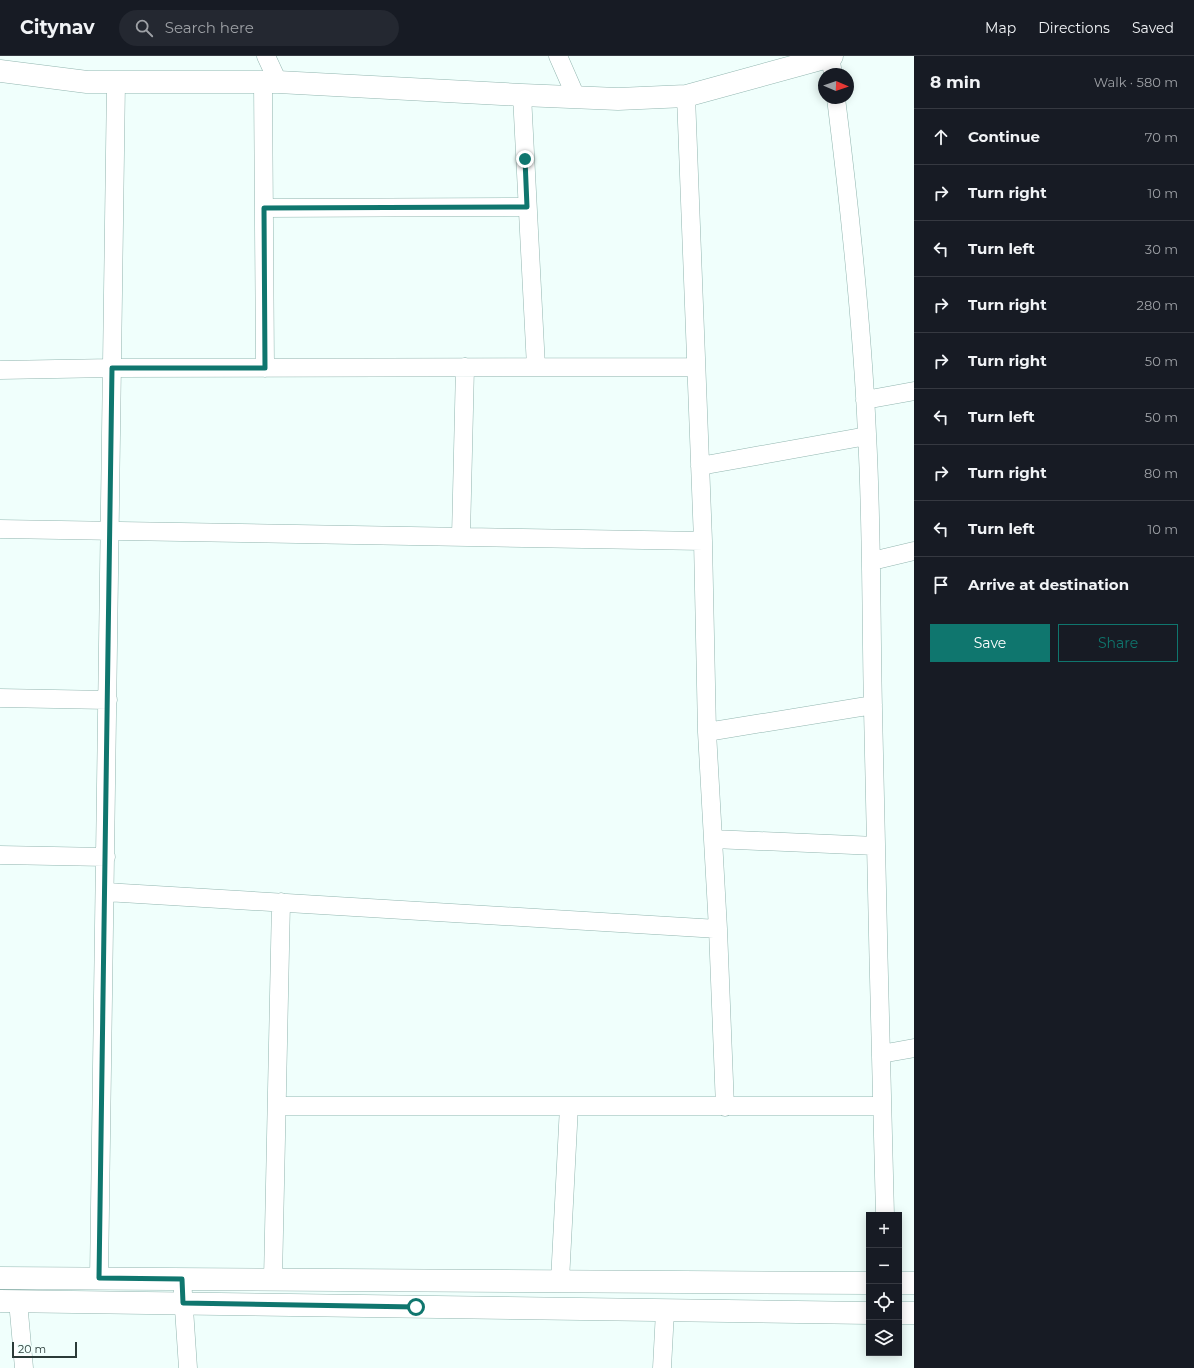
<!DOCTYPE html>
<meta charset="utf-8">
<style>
body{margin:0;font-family:Montserrat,sans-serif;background:#242831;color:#f1f3f6}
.controls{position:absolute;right:12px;bottom:12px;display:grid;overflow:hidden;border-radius:0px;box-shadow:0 2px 10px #0003}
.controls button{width:36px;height:36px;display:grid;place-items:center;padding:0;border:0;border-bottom:1px solid #363941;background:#171b24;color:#f1f3f6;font:20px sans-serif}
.compass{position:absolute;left:818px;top:12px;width:36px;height:36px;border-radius:50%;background:#171b24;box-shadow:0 2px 10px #0003;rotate:92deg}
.scale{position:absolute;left:12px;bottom:10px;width:65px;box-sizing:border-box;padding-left:4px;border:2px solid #2b3b38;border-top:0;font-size:11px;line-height:14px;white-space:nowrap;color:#2b3b38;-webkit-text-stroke:3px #f0fffc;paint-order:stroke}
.stop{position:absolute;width:12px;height:12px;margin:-9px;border:3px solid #0f766e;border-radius:50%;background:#fff}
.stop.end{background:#0f766e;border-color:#fff;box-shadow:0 1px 4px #0008}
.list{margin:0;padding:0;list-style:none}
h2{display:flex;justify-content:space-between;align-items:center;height:52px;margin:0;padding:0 16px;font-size:17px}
h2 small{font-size:13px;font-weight:400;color:#9ea1a6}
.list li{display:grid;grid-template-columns:26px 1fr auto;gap:12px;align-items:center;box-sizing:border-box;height:56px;padding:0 16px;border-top:1px solid #363941}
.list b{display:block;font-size:15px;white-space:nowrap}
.list em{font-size:13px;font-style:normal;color:#9ea1a6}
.actions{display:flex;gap:8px;padding:12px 16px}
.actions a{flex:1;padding:9px 0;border:1px solid #0f766e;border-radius:0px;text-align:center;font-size:14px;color:#0f766e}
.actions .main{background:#0f766e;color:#fff}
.icon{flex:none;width:22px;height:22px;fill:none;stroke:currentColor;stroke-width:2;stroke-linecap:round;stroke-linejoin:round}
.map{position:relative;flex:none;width:914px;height:1312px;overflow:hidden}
header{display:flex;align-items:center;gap:24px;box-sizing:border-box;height:56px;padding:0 20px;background:#171b24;border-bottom:1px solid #363941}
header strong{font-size:19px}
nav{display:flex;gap:22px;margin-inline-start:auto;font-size:14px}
.search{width:280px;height:36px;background:#242831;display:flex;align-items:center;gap:10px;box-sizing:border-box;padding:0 14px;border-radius:22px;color:#9ea1a6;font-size:15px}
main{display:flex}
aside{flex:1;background:#171b24}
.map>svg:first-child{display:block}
</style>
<header>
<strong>Citynav</strong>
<div class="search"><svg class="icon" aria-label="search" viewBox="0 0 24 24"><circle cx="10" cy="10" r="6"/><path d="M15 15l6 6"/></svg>Search here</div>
<nav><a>Map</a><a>Directions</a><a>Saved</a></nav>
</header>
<main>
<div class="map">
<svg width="914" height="1312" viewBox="0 0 914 1312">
<rect width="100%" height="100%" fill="#f0fffc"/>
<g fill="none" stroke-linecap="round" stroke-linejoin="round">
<g stroke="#92b6b0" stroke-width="19">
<path id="street" d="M266,0L278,26
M558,0L576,41
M830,0L833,18
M263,26L265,312
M522,39L536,311
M686,40L703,485L707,676L718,873L725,1051
M836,42C850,154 862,265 867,378C872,470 871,561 873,653C876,822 881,990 885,1159
M264,152L527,151
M0,314L112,312L696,311
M865,344L914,335
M700,410L867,380
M0,473L703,485
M461,480L465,311
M872,505L914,495
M0,642L108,644
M707,676L873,649
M713,783L876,790
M0,799L106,801
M105,836L718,873
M881,998L914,992
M277,1050H882
M99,1222L116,26
M182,1223L188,1312
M273,1223L281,846
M560,1225L569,1050
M18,1245L24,1312
M662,1312L665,1255"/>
</g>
<g stroke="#92b6b0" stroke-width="23">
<path id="secondary" d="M0,15L87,26H278L522,39L618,43L686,40L832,0
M0,1222L869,1227
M899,1227H914
M0,1245L869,1257
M899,1257H914"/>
</g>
<use href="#street" stroke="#fff" stroke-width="18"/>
<use href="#secondary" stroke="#fff" stroke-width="22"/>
</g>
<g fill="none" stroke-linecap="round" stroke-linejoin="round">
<path stroke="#0f766e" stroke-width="5" d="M416,1251L183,1247L182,1223L99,1222L112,312H265L264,152L527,151L525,103"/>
</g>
</svg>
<div class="controls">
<button>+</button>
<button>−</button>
<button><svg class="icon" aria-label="locate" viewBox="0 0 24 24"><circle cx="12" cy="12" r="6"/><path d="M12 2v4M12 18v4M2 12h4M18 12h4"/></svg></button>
<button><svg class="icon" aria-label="layers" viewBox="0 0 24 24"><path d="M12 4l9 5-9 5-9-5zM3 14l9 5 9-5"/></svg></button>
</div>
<svg class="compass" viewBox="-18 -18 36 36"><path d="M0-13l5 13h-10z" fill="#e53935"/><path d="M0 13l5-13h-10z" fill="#9ea1a6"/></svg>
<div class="scale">20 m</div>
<div class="stop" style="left:416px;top:1251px"></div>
<div class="stop end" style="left:525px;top:103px"></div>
</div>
<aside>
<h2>8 min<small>Walk · 580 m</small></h2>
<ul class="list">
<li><svg class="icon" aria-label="ahead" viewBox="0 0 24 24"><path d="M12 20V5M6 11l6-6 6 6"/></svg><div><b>Continue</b></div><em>70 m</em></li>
<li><svg class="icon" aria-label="right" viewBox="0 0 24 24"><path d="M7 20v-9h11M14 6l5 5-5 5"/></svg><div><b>Turn right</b></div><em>10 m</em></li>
<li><svg class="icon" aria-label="left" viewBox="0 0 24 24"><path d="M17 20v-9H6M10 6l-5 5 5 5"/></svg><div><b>Turn left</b></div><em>30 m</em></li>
<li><svg class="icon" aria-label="right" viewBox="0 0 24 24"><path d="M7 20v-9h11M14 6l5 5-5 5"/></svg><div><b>Turn right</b></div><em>280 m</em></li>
<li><svg class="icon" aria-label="right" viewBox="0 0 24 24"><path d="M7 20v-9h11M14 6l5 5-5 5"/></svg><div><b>Turn right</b></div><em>50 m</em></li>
<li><svg class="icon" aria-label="left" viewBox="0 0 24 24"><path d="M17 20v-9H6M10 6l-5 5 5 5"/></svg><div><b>Turn left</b></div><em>50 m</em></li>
<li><svg class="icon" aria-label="right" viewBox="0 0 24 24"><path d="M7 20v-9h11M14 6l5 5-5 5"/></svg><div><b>Turn right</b></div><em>80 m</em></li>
<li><svg class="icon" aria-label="left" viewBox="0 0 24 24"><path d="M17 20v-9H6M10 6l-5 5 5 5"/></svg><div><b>Turn left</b></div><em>10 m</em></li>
<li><svg class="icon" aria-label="arrive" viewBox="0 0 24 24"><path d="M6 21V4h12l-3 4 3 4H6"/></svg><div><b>Arrive at destination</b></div></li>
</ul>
<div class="actions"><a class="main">Save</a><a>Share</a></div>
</aside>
</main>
